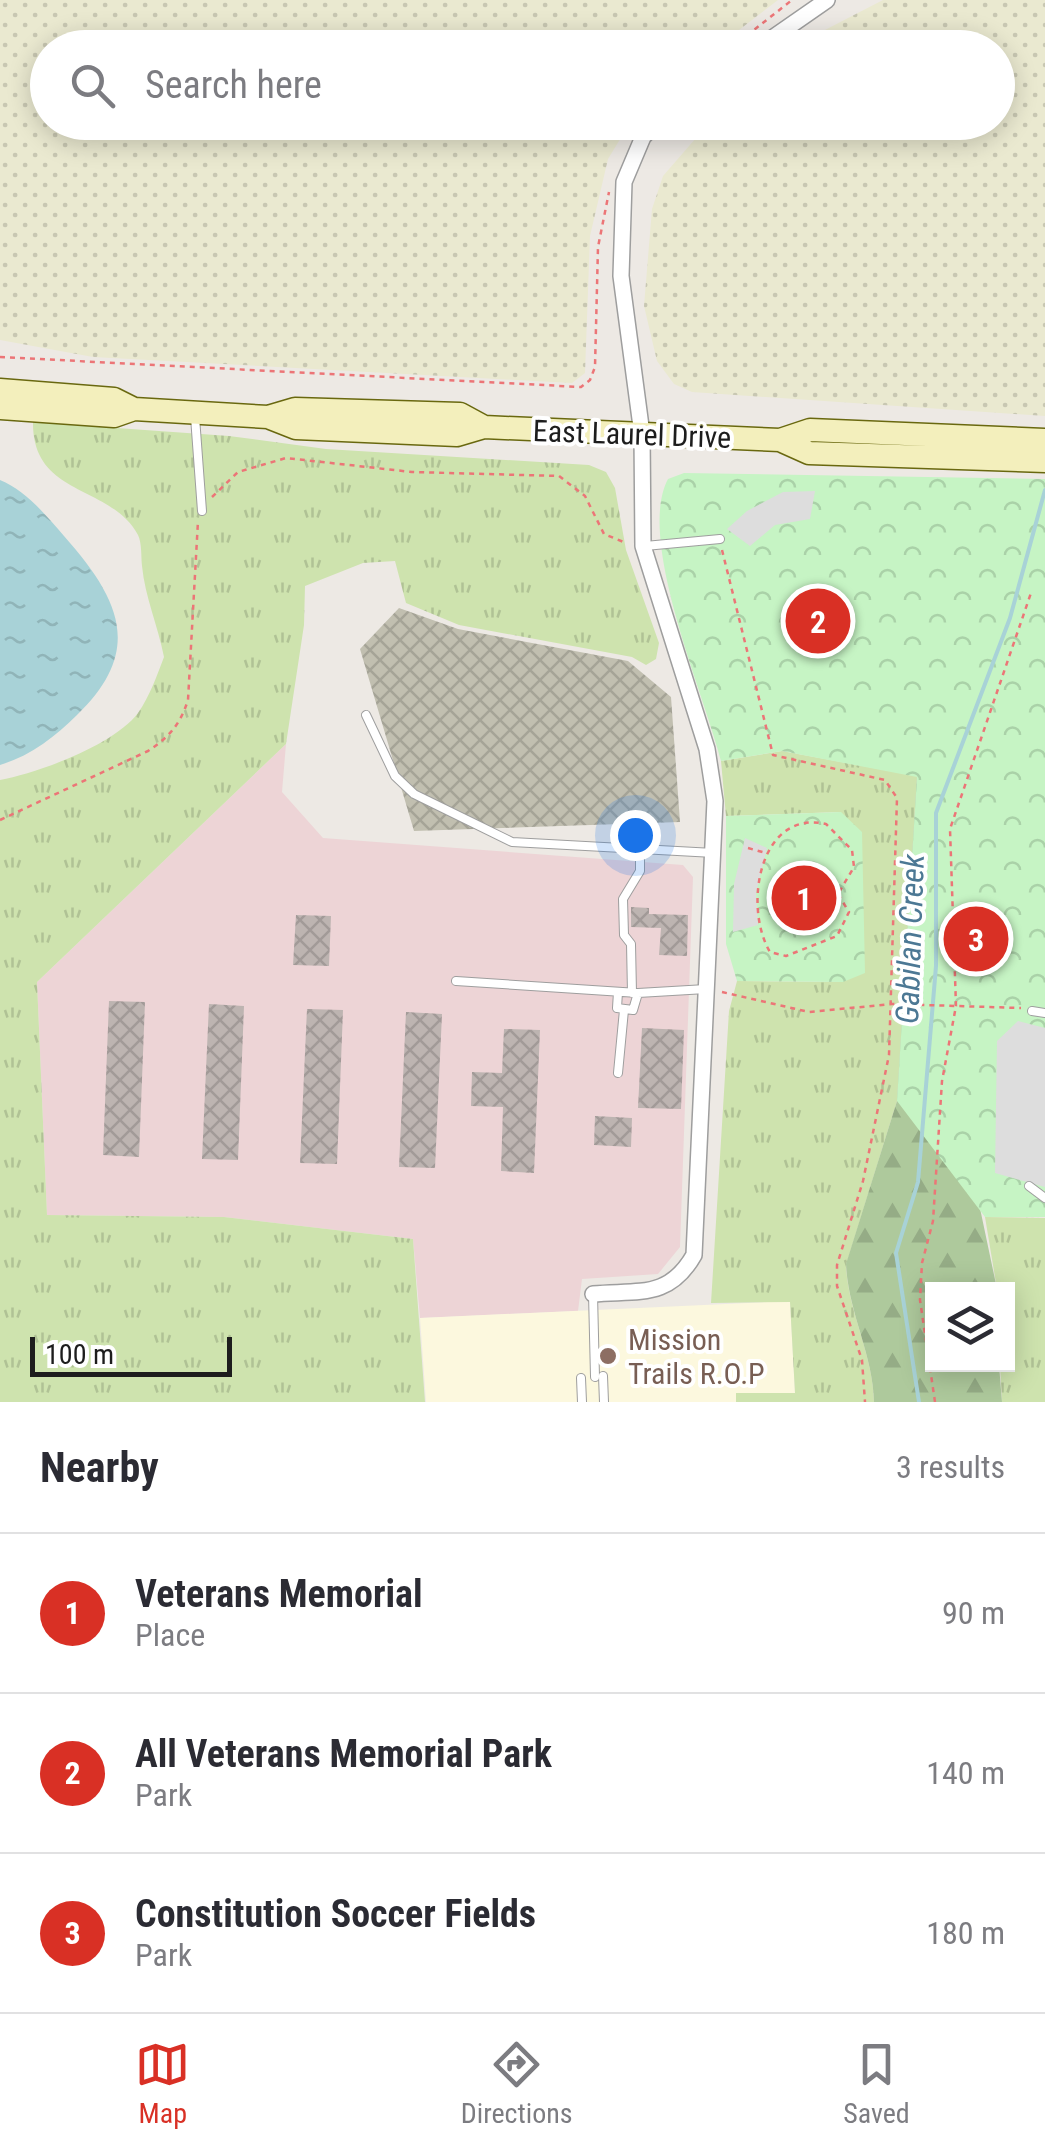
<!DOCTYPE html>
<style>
body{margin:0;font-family:"Roboto Condensed",sans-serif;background:#f7f7f7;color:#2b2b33}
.controls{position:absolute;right:30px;bottom:30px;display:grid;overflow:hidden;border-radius:0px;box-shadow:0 5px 25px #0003}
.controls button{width:90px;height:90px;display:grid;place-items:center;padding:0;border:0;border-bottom:2px solid #e1e1e2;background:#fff;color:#2b2b33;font:50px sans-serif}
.scale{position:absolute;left:30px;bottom:25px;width:202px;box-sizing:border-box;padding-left:10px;border:5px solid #1d1d1d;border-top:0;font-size:28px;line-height:35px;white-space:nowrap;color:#1d1d1d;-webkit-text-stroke:8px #fff;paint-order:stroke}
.you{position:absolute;left:635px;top:835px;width:35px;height:35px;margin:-25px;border:8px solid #fff;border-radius:50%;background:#1a73e8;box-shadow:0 0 0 15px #1a73e833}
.badge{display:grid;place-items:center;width:65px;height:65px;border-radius:50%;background:#d93025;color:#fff;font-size:32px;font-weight:700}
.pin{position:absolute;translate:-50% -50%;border:5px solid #fff;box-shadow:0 2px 10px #0006}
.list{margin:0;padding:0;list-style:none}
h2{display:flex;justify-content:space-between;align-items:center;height:130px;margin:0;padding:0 40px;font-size:42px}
h2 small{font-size:32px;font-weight:400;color:#7c7c81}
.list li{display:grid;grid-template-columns:65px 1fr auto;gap:30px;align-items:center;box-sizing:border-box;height:160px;padding:0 40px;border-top:2px solid #e1e1e2}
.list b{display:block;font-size:38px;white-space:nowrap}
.list p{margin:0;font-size:32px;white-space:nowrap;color:#7c7c81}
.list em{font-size:32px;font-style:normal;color:#7c7c81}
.icon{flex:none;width:55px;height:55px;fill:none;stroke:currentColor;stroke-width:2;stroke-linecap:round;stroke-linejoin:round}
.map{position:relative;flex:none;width:1045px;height:1402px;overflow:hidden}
.search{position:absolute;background:#fff;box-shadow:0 5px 25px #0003;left:30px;right:30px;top:30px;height:110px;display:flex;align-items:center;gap:25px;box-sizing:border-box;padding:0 35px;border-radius:55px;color:#7c7c81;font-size:38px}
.sheet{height:610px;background:#fff}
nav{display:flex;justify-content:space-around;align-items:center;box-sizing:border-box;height:140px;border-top:2px solid #e1e1e2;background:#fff;font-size:28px;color:#7c7c81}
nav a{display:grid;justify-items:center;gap:5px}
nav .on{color:#d93025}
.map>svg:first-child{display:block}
</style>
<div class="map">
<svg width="1045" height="1402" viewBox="0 0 1045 1402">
<defs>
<pattern id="construction-cross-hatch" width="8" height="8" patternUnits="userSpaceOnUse" patternTransform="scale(2.5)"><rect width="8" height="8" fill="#c1bfb0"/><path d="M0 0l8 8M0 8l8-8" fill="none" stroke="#a5a497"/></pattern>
<pattern id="farmland-dots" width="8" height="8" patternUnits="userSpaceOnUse" patternTransform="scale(2.5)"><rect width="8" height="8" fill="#eae9d0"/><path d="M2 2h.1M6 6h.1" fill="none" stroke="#c8c7b2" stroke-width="1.8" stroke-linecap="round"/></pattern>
<pattern id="grass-tufts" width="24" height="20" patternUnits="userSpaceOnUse" patternTransform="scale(2.5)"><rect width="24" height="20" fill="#cee3ae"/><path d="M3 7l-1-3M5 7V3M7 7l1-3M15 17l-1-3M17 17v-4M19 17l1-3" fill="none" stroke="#b0c295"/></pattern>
<pattern id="forest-firs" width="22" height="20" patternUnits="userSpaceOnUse" patternTransform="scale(2.5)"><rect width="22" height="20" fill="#aec99c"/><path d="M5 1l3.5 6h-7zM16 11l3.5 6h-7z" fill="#95ac86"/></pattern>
<pattern id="park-crowns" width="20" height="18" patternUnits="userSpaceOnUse" patternTransform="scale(2.5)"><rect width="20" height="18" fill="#c6f4c4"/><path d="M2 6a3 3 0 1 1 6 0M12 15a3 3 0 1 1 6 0" fill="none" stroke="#aad1a8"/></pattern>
<pattern id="water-ripples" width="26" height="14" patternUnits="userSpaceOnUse" patternTransform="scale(2.5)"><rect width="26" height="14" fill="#a8d2d7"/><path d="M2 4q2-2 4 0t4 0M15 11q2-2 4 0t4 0" fill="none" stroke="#90b4b8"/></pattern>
<pattern id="building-cross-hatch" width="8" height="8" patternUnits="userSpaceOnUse" patternTransform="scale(2.5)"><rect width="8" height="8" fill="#bdb4b1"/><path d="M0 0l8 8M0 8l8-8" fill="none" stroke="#a29a98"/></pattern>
</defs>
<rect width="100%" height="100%" fill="#ede9e4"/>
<path fill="#edd4d6" d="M286,744L282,792L323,838L683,865L693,877L680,1247L658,1274L582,1279L578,1311L420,1318L413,1239L224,1217L47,1215L37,982Z"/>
<path fill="#fcf8de" d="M790,1301L795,1394L737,1393L736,1402H426L420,1318Z"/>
<path fill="url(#construction-cross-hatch)" d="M399,608L458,629L628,661L671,697L680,822L414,831L360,649Z"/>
<path fill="url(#farmland-dots)" d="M0,0H778L717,47L48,48V122L630,123L608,159L590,236L585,373L572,383L93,357L0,340Z
M883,0H1045V416L692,392L674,384L657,361L644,306L652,209L663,176L709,123L998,122V48L802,47L821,32Z"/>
<path fill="url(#grass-tufts)" d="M33,422L229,436L326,449L589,465L606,472L615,488L626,550L659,643L656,659L646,665L632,657L459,625L406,603L395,561L363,563L305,586L304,625L286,744L37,982L47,1215L224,1217L413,1239L425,1402H0V780C38,773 114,745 138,713C150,696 157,675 164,657C158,626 145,597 142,566C141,557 142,543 138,535C111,484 32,497 33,422Z
M782,751L917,776L897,1101L846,1265C848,1312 873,1354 874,1402H736V1393H795L790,1302L711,1303L729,1011L737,981L843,982L841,812L726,816L721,761Z
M985,1217L1045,1218V1402H1002L1000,1365L1008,1364V1290L997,1289Z"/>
<path fill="url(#forest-firs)" d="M1045,479L973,1175L997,1289L932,1290V1364L999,1365L1002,1402H874C873,1354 848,1312 846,1264L897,1101L917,776Z"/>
<path fill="url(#park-crowns)" d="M684,473L1045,479V1217H985L897,1101L917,777L782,751L721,761C704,693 636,539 668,479Z
M841,812L862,832L865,973L843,982L737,981L726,944V816Z"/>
<path fill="#ddd" d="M815,491L810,519L775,525L750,546L727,529L747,511L783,492Z
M745,838L767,848L756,893L758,925L733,932L734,884Z
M1018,1021L1045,1028V1187L995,1173L997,1041Z"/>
<path fill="url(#water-ripples)" d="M0,480C25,490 46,515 64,536C119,598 145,650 77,715C55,737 30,756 0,765Z"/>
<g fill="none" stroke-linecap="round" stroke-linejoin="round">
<path stroke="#a8d2d7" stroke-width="4" d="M919,1402L896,1253L918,1182L936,966V813L1010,618L1045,490"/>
</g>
<path fill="url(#building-cross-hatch)" d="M631,907L649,908V914L688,915L687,956L659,955L661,928L631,927Z
M296,915L331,916L329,966L293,965Z
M109,1001L145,1002L139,1157L103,1155Z
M209,1004L244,1006L238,1160L202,1159Z
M307,1009L343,1010L337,1164L300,1163Z
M406,1012L442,1014L435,1168L399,1167Z
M642,1028L684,1030L681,1109L638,1108Z
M504,1029L540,1030L534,1173L501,1171L503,1107L471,1106L472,1072L502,1073Z
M595,1116L632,1118L631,1147L594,1145Z"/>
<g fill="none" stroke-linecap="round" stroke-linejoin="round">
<g stroke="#9e9e9e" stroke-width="10">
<path id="lane" d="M195,417L202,511
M645,546L720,539
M366,715L395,776L414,794L512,842L714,853
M456,981L638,993L706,989
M618,992L617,1008L633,1010L638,993
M632,993L631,944L624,935L623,899L640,871V851
M1032,1011L1045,1013
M618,1073L624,1010
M1029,1186L1045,1198
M593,1294L595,1377
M603,1376L604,1402
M581,1378L582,1402"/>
</g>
<g stroke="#9e9e9e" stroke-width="18">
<path id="street" d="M758,48L827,0
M593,1294C639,1290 669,1299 694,1255L715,801L707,749L643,546L642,434L621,276L624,182L643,137L657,122"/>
</g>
<g stroke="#69680f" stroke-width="25">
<path id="secondary" d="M0,390L114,399L134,409L268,417L296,428L457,435L484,427L780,440L810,430L1045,440
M0,408L114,416L134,409
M268,417L295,409L460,414L484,427
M780,440L809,453L1045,461"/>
</g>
<path stroke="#ec7577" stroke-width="2.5" stroke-dasharray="5 5" stroke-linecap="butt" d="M731,48L792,0
M0,357L581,387L590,380L595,367L598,247L609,192
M212,497L238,472L286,458L412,472L559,476L585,496L604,534L626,543
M722,550L773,755L885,780L897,798L889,1055L863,1181L837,1265V1286L862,1360L865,1402
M0,820L148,751C169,737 180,725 188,700L198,521
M748,848L766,853
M810,872L806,880L821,898L812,913L819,920L800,924L803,915L787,903L786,893L794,883L787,877Z
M795,884L802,890
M803,895L806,899L801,901L799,898Z
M821,898L838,894L854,867L852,850L826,824C759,809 743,907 770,952L786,956L837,936L849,912L838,894
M722,992L809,1012L892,1004L1021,1008
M935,1402L920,1300L922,1263L933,1221L942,1081L956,1006L950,829L1032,590"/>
<use href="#lane" stroke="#fff" stroke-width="8"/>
<use href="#street" stroke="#fff" stroke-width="15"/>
<use href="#secondary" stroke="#f3efbc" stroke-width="22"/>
</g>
<circle fill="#8d6e63" stroke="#fff" stroke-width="4" cx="608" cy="1356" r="10"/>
<g text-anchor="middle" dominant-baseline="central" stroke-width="8" stroke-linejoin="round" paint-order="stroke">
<g font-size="30" fill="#1d1d1d" stroke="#fff">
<text transform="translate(632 434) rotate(2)">East Laurel Drive</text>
</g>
<g font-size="30" fill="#785e54" stroke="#fff" text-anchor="start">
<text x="628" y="1339">Mission<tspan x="628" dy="34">Trails R.O.P</tspan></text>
</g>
<g font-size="32" font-style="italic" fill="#4c7894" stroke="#fff">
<text transform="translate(910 939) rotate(-88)">Gabilan Creek</text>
</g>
</g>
</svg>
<div class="controls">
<button><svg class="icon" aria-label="layers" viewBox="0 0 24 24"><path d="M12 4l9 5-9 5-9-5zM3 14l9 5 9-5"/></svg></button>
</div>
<div class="scale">100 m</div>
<div class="you"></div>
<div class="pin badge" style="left:804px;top:898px">1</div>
<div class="pin badge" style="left:818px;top:621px">2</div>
<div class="pin badge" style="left:976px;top:939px">3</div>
<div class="search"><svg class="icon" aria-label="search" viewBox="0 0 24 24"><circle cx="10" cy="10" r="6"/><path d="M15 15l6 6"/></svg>Search here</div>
</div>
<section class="sheet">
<h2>Nearby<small>3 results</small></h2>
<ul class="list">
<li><span class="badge">1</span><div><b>Veterans Memorial</b><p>Place</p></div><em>90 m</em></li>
<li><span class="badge">2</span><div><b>All Veterans Memorial Park</b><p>Park</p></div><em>140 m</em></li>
<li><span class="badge">3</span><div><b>Constitution Soccer Fields</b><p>Park</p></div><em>180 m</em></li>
</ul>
</section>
<nav>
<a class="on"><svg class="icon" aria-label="map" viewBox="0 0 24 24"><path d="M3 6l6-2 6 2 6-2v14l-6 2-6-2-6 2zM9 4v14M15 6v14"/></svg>Map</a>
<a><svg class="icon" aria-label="directions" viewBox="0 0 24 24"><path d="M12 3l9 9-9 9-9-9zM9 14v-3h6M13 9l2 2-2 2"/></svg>Directions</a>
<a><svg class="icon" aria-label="saved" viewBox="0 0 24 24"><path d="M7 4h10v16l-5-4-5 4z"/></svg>Saved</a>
</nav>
